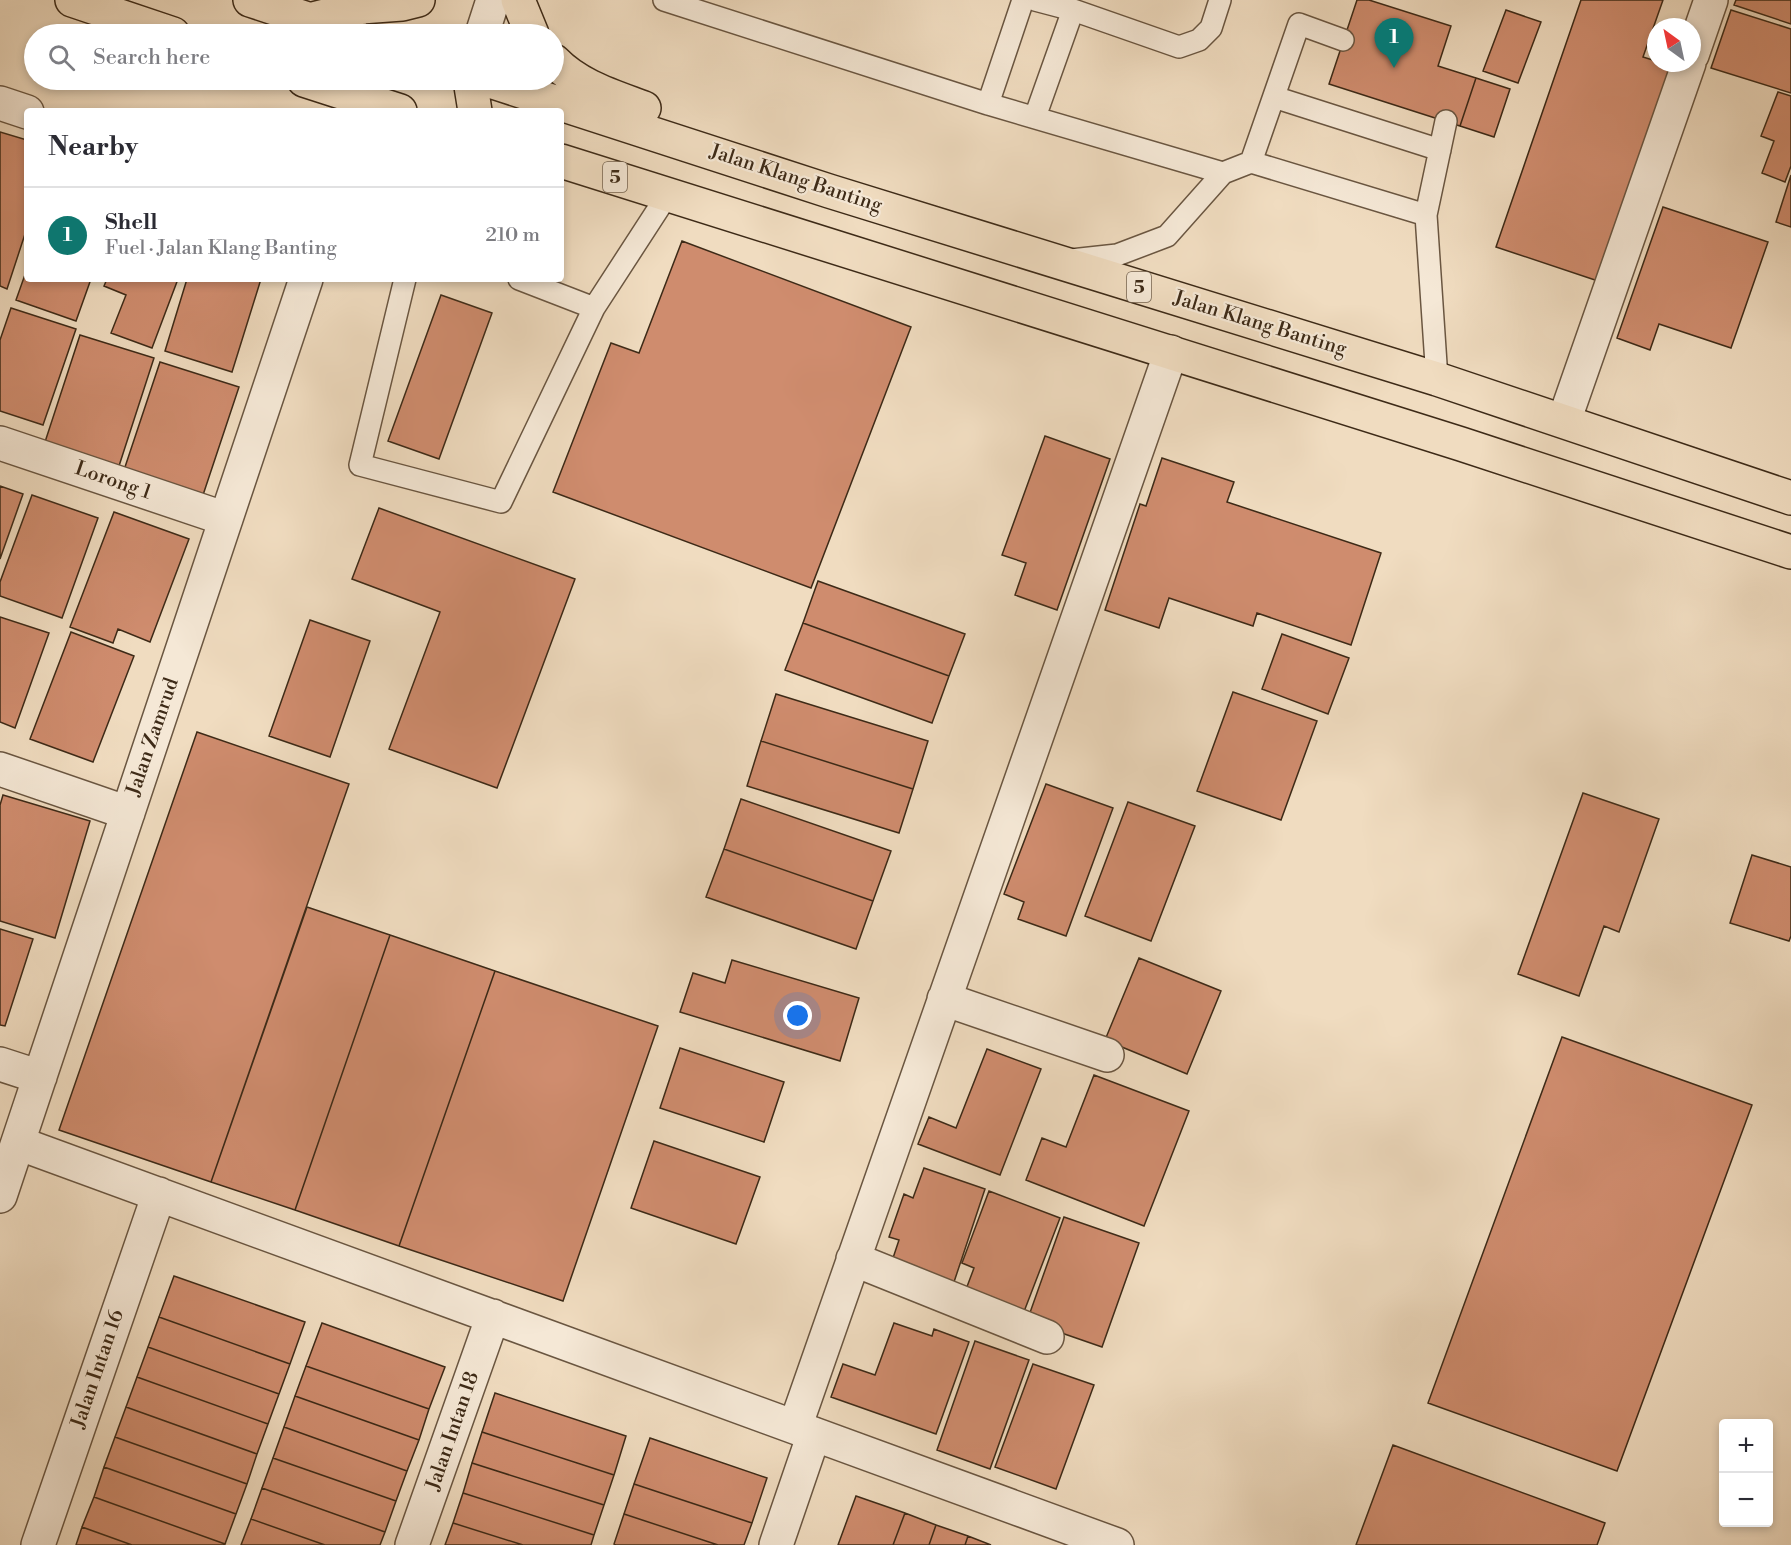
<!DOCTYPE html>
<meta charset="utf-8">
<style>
body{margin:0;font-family:"Libre Bodoni",serif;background:#f2f2f3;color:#2b2b33}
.controls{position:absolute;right:18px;bottom:18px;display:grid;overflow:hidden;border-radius:6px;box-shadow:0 3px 9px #0003}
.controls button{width:54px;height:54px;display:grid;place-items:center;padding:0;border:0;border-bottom:2px solid #e1e1e2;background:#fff;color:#2b2b33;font:30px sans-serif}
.compass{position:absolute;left:1647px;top:18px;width:54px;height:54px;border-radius:50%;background:#fff;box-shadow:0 3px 9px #0003;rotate:327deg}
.you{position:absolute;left:798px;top:1016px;width:21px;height:21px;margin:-15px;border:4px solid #fff;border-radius:50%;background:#1a73e8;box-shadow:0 0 0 9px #1a73e833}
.badge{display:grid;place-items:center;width:39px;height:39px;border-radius:50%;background:#0f766e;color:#fff;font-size:20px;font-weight:700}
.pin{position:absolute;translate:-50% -50px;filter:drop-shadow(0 2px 3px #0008)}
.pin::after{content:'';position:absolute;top:32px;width:21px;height:18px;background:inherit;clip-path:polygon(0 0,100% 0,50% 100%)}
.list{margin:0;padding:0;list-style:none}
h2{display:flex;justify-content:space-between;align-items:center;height:78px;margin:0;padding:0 24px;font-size:26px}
h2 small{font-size:20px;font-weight:400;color:#7c7c81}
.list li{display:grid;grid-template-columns:39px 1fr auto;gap:18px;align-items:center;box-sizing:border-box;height:96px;padding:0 24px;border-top:2px solid #e1e1e2}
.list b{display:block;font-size:22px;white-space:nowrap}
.list p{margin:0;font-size:20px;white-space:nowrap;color:#7c7c81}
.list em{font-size:20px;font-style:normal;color:#7c7c81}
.icon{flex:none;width:33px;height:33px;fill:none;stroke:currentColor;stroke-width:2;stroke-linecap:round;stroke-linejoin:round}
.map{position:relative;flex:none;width:1791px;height:1545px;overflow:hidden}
.search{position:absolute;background:#fff;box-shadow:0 3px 9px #0003;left:24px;top:24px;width:540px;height:66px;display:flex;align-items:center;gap:15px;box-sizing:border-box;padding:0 21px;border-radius:33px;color:#7c7c81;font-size:22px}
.panel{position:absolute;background:#fff;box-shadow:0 3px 9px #0003;left:24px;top:108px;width:540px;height:174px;border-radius:6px}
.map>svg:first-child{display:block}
</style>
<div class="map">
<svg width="1791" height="1545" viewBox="0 0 1791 1545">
<rect width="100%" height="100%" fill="#f0dcc0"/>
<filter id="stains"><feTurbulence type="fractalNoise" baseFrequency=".00333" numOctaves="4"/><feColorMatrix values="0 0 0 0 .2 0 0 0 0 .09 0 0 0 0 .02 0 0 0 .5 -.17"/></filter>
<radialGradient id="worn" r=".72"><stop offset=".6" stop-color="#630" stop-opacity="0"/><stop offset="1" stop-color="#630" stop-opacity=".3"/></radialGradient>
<path fill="#cf8c6e" stroke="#3d2a17" stroke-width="1.5" d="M1357,0H1369L1451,26L1438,66L1476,78L1460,126L1329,84Z
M1581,0H1663L1643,57L1656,61V63H1663L1674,67L1601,282L1496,247Z
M1736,0H1791V24L1734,5Z
M1506,10L1541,22L1518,83L1483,71Z
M1731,10L1791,29V93L1711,68Z
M1476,78L1510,89L1494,137L1460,126Z
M1778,92L1791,96V166L1785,182L1762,173L1774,141L1761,136Z
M0,132L27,140V228L7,289L0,286Z
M1791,175V227L1776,222Z
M1663,207L1768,242L1731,348L1659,324L1650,350L1617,338Z
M682,241L911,327L811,588L553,492L611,343L639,353Z
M27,269V279H91L76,321L16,300Z
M107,279H178L152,348L111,333L126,295L104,286Z
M187,279H261L232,372L165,351Z
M441,295L492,313L439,459L388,441Z
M11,308L76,329L43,425L0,411V340Z
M80,335L154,358L118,469L44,445Z
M160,362L239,387L202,498L123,473Z
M1045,436L1110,459L1057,610L1015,595L1026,563L1002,555Z
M1162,458L1234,482L1227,502L1381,553L1351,645L1257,613L1253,626L1169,598L1159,628L1105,610L1140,504L1146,506Z
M0,486L23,494L0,559Z
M32,495L98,518L62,618L0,596V582Z
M379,508L575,579L497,788L389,749L440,612L352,579Z
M114,512L189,539L150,642L118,629L113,643L70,627Z
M818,581L965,634L949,676L803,623Z
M0,617L49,633L15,728L0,722Z
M310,620L370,641L330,757L269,736Z
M803,623L949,676L932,723L785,670Z
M71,632L134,656L93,762L30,739Z
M1282,634L1349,658L1328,714L1262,689Z
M1233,692L1317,721L1281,820L1197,791Z
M776,694L928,741L913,789L761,741Z
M197,732L349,784L211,1182L59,1130Z
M761,741L913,789L899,833L747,786Z
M1046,784L1113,808L1066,936L1018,919L1024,902L1004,894Z
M1583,793L1659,819L1619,932L1604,926L1579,996L1518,974Z
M3,795L90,821L55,938L0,921V805Z
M741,799L891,851L873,901L724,849Z
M1128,802L1195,826L1151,941L1085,916Z
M724,849L873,901L856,949L706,897Z
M1752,855L1791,867V936L1789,941L1730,923Z
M307,907L390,935L295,1210L211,1182Z
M0,929L33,939L5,1026L0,1025Z
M390,935L495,971L399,1246L295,1210Z
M1139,958L1221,991L1187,1074L1105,1040Z
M732,960L859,998L840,1061L680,1012L693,973L725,983Z
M495,971L658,1026L563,1301L399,1246Z
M1562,1037L1752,1105L1617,1471L1428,1403Z
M680,1048L784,1082L764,1142L660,1108Z
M987,1049L1041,1069L1000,1175L918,1144L929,1117L956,1128Z
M1094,1075L1189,1111L1144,1226L1026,1180L1042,1138L1066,1147Z
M654,1141L760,1177L736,1244L631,1208Z
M924,1168L985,1189L950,1294L888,1273L899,1240L889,1237L904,1194L913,1198Z
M989,1191L1060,1218L1020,1322L962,1300L974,1268L962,1263Z
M1064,1217L1139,1243L1102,1347L1027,1321Z
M174,1276L305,1322L290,1364L159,1317Z
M159,1317L290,1364L279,1394L148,1347Z
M322,1323L445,1367L429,1409L306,1366Z
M894,1323L932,1336L934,1329L969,1342L936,1434L831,1397L843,1364L875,1375Z
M975,1341L1029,1360L990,1469L937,1450Z
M148,1347L279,1394L268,1424L137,1377Z
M1033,1364L1094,1385L1056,1489L995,1467Z
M306,1366L429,1409L419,1440L295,1396Z
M137,1377L268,1424L257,1454L126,1407Z
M495,1393L626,1436L614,1475L482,1432Z
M295,1396L419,1440L407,1471L284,1427Z
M126,1407L257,1454L247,1484L115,1437Z
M284,1427L407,1471L396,1501L273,1458Z
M482,1432L614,1475L604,1505L472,1463Z
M115,1437L247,1484L236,1514L104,1467Z
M650,1438L767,1478L752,1523L634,1484Z
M1393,1445L1605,1523L1597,1545H1356Z
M273,1458L396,1501L385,1532L262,1488Z
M472,1463L604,1505L594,1535L463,1493Z
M104,1467L236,1514L225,1544L94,1497Z
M634,1484L752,1523L744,1545H718L624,1514Z
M262,1488L385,1532L380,1545H325L251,1519Z
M463,1493L594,1535L591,1545H523L453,1523Z
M856,1496L905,1513L893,1545H838Z
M94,1497L225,1544L224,1545H132L82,1527Z
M905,1513L936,1525L929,1545H893Z
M624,1514L718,1545H616L614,1544Z
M251,1519L325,1545H241Z
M453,1523L523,1545H445Z
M936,1525L968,1536L965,1545H929Z
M82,1527L132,1545H76Z
M968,1536L991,1545H965Z"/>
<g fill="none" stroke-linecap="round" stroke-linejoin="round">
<g stroke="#6a5641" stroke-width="24">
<path id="service" d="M664,0L988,104L1223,173
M1035,0L1073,10L1179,47L1199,40L1211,28L1220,0
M1274,97L1440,150
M988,104L1023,0
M1035,117L1073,10
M1251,162L1299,24L1343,40
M1071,260L1117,255L1167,236L1223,173L1251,162L1426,215
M405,279L360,465L501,502L594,308L668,194
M519,279L594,308
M1437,379L1426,215L1446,121"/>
</g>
<g stroke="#6a5641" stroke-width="36">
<path id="minor" d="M482,34L493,0
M1692,55L1711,0
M0,103L27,112
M1564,421L1689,63
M0,443L226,519
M0,769L128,813
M944,999L1107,1055
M0,1064L40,1077
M18,1143L1117,1545
M0,1196L306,279
M853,1259L1047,1337
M795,1427L1171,352
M38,1545L159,1194
M412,1545L493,1316
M776,1545L814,1434"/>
</g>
<g stroke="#3d2a17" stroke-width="36">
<path id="trunk" d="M72,0L173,34
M250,0L353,34
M518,0L532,34
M309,20L361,7L402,4L418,0
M554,61C578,86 612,96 644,108
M304,80L400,111
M470,80L475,111
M487,80L829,191L1437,379L1791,498
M561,161L1461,444L1791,552"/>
</g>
<use href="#service" stroke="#f5e8d6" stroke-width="21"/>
<use href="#minor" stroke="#f5e8d6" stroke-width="33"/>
<use href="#trunk" stroke="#f0dcc0" stroke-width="33"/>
</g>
<g text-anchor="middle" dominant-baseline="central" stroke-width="4.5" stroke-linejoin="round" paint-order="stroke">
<g fill="#f5e8d6" stroke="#746350" stroke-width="1.5">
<rect x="603" y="162" width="24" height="30" rx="4.5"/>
<rect x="1127" y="272" width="24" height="30" rx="4.5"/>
</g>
<g font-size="18" font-weight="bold" fill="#3d2a17">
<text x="615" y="177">5</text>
<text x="1139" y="287">5</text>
</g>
<g font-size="20" fill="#3d2a17" stroke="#f5e8d6">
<text transform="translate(796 179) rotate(18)">Jalan Klang Banting</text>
<text transform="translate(1260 324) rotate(17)">Jalan Klang Banting</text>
<text transform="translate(113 481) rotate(19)">Lorong 1</text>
<text transform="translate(153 737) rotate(-71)">Jalan Zamrud</text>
<text transform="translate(98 1369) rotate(-71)">Jalan Intan 16</text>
<text transform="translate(453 1431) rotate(-71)">Jalan Intan 18</text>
</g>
</g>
<rect width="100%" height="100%" filter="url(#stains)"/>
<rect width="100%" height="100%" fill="url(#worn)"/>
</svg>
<div class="controls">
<button>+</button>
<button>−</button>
</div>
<svg class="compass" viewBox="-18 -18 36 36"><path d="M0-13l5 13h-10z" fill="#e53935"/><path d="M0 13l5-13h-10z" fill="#7c7c81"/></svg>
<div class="you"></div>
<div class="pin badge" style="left:1394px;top:68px">1</div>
<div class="search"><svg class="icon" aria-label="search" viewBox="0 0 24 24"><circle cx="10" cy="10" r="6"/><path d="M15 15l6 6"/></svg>Search here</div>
<section class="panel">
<h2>Nearby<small></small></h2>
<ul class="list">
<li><span class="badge">1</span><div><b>Shell</b><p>Fuel · Jalan Klang Banting</p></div><em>210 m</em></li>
</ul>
</section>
</div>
